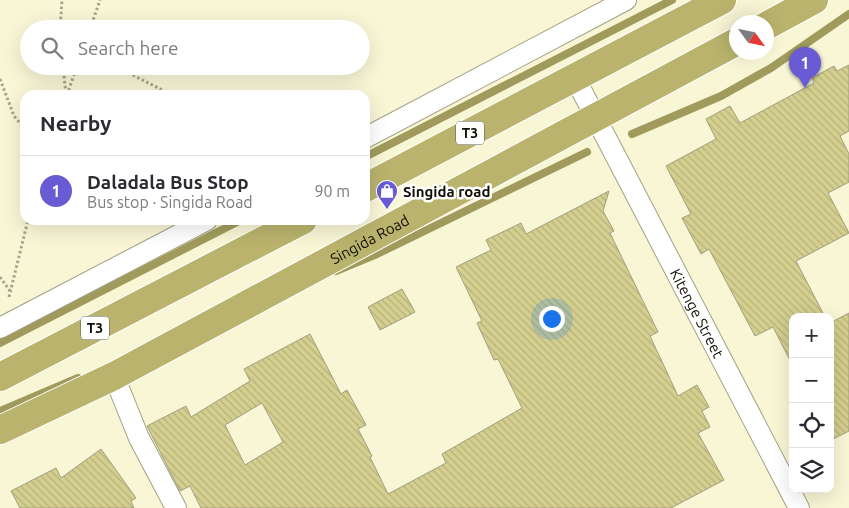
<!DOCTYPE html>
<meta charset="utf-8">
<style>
body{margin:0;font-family:Ubuntu,sans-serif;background:#f7f7f7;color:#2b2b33}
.controls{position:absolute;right:15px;bottom:15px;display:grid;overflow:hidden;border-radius:10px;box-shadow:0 5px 20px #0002}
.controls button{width:45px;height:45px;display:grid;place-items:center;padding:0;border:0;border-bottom:1px solid #e1e1e2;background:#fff;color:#2b2b33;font:25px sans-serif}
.compass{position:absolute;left:729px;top:15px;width:45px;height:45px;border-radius:50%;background:#fff;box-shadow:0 5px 20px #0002;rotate:123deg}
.you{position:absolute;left:551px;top:318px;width:18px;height:18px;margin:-12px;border:4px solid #fff;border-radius:50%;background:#1a73e8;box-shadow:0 0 0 8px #1a73e833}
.badge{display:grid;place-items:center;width:32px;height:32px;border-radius:50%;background:#695bd4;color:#fff;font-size:16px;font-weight:700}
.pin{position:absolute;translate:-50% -41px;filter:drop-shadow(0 1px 2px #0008)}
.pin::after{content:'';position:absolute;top:26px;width:18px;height:15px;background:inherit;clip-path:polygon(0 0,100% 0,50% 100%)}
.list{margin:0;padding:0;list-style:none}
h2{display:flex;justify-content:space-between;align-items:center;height:65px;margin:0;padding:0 20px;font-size:21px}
h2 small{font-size:16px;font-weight:400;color:#7c7c81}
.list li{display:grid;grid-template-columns:32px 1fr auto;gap:15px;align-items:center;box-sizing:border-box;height:70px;padding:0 20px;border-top:1px solid #e1e1e2}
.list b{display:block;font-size:19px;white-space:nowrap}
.list p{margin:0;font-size:16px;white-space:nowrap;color:#7c7c81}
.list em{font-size:16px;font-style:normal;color:#7c7c81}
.icon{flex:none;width:28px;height:28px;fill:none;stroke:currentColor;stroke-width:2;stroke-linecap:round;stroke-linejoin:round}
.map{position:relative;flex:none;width:849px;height:508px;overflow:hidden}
.search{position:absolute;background:#fff;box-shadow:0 5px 20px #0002;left:20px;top:20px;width:350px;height:55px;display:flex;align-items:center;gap:12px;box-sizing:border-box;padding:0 18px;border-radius:28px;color:#7c7c81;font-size:19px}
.panel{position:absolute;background:#fff;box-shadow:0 5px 20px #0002;left:20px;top:90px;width:350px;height:135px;border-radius:15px}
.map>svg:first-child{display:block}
</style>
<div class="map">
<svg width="849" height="508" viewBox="0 0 849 508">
<defs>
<pattern id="building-back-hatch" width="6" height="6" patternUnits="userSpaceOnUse" patternTransform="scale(1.25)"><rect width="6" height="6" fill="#d4cf8e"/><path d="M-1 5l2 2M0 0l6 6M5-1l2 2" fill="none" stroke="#b5b179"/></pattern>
</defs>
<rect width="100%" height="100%" fill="#f8f6d5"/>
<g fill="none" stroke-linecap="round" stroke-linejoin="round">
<path stroke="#a09b5c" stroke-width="8" d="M632,134L721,96L771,68L849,14
M365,157L672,0
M336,271L377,254L587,152
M0,343L241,220
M0,411L78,378"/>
</g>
<path fill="url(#building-back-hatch)" stroke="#a19f80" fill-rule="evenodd" d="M849,65V131L840,136L849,154V182L828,193L849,233L796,261L825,317H793V366L773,327L755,336L709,249L701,254L682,218L691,214L666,166L716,139L706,119L730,106L740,123L814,83L812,78L834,66L837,71Z
M609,191L603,211L614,231L610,233L658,332L650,336L678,396L697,385L709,407L702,411L710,427L698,433L724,480L671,508H201L190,486L180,491L147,426L186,406L191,417L250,381L244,369L310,334L341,394L347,390L366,425L358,429L372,456L370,457L388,494L446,463L442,454L522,408L498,359L494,360L477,323L482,321L456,267L491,250L486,240L521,223L526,234ZM262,403L283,442L245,465L225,425Z
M402,289L415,312L380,330L368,307Z
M849,313V431L831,440L830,323Z
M101,449L136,498L131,501L134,508H20L11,491L56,468L61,478Z"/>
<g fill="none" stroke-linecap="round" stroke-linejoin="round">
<g stroke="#a2a082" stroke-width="22">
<g id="street">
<path id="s1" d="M575,78L799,508"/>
<path d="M365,138L626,0"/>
<path d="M0,328L207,220"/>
<path d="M114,376L139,438L176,508"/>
</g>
</g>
<g stroke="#fff" stroke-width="30">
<g id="highway">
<path d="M766,26L814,0"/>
<path d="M365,188L722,0"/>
<path d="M0,377L303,220"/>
<path id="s2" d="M0,430L114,376L736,42"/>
</g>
</g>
<path stroke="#a6a48c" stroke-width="3" stroke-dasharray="2.5 2.5" stroke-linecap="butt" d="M60,29L62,0
M90,29L100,0
M63,66L66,95
M115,66L172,95
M0,79L14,116L25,129
M67,95L77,66
M0,277L10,291
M9,297L28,220"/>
<use href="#street" stroke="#fff" stroke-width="20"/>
<use href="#highway" stroke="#b9b36d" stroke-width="28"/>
</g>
<defs>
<g id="shop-pin" transform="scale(1.125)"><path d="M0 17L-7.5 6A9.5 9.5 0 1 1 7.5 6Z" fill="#695bd4" stroke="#fff"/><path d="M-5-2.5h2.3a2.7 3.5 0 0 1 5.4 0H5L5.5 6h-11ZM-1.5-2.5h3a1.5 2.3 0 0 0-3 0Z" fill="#fff"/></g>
</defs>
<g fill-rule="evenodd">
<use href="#shop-pin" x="387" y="191"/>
</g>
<g text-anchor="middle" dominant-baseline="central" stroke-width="5" stroke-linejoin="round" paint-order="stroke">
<g fill="#fff" stroke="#56564f" stroke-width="1">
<rect x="456" y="121.5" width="28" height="23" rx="4"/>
<rect x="81" y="316.5" width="28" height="23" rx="4"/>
</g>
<g font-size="14" font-weight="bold" fill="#0e0d04">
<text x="470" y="133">T3</text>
<text x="95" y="328">T3</text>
</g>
<g font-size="15" font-weight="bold" fill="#0e0d04" stroke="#fff" text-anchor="start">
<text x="403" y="191">Singida road</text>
</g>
<g font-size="15" fill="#0e0d04" stroke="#fff">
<text stroke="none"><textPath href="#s2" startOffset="416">Singida Road</textPath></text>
<text stroke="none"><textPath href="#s1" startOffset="265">Kitenge Street</textPath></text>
</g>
</g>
</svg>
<div class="controls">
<button>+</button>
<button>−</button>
<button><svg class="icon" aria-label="locate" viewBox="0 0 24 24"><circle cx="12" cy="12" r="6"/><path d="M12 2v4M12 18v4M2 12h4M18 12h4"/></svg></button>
<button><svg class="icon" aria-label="layers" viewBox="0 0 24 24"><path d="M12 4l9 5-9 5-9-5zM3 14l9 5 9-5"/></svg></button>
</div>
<svg class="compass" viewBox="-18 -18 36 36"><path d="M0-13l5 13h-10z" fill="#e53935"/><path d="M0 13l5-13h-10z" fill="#7c7c81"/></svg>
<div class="you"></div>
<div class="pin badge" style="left:805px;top:88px">1</div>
<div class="search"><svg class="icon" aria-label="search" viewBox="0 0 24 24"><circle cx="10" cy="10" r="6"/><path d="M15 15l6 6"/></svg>Search here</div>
<section class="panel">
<h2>Nearby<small></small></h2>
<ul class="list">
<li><span class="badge">1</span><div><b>Daladala Bus Stop</b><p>Bus stop · Singida Road</p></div><em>90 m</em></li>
</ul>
</section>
</div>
